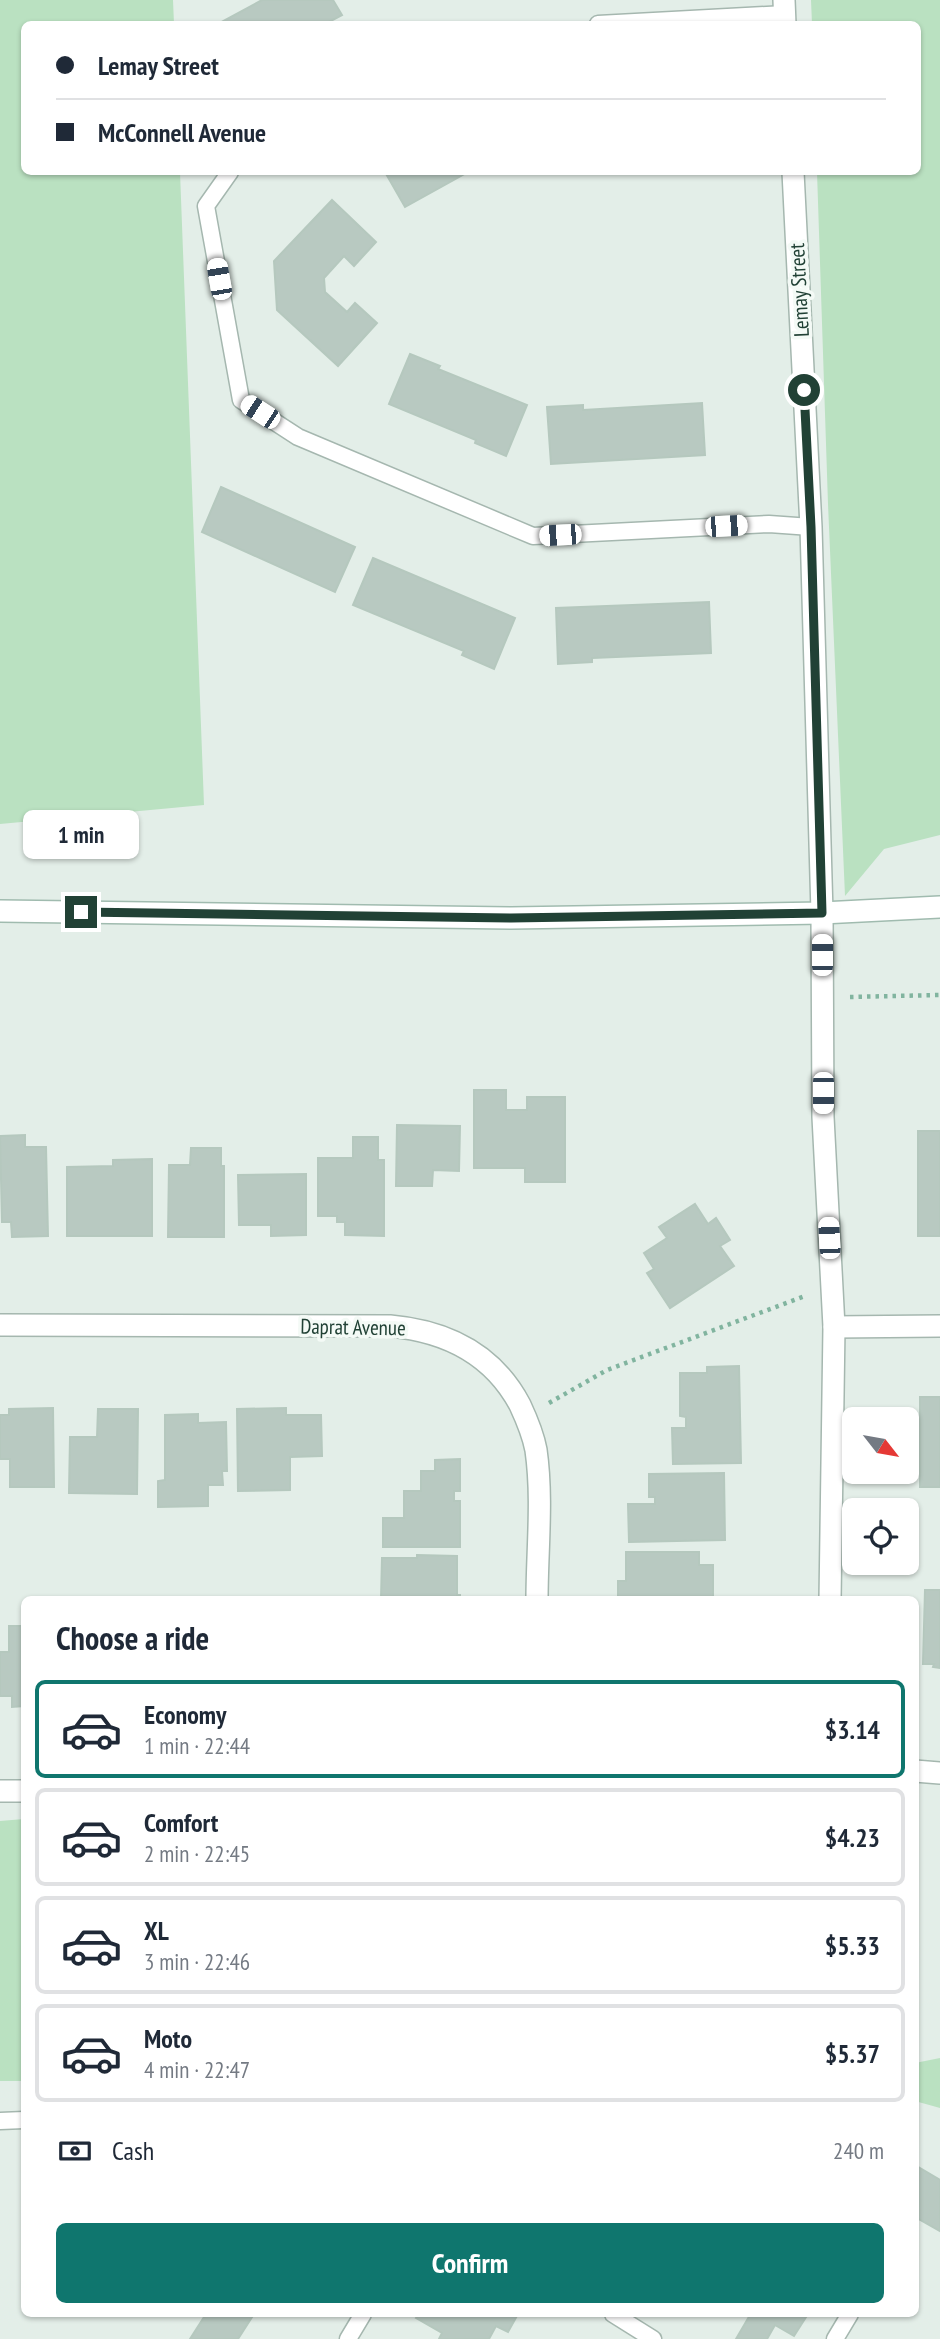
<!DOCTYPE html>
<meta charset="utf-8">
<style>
body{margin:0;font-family:"PT Sans Narrow",sans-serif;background:#f6f6f7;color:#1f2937;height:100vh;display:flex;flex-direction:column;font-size:26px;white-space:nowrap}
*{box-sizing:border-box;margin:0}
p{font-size:23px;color:#747a83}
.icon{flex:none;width:38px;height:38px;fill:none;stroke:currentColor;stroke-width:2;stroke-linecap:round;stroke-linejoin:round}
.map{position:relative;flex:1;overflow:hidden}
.panel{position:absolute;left:21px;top:1596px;width:898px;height:721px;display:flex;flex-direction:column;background:#fff;border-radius:10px;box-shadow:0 2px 5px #0004}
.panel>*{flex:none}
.top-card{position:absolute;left:21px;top:21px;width:900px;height:154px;border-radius:10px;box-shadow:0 2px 5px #0004;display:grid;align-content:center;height:154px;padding:0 35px;background:#fff}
.needle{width:46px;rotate:121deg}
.tools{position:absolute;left:842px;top:1407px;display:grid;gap:14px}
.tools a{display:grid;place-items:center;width:77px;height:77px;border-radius:10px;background:#fff;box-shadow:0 2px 5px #0004;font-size:35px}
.end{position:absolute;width:32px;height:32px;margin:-16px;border:9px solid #214135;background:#fff;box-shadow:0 0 0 4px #fff}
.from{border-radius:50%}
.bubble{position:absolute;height:49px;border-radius:10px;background:#fff;box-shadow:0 2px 5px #0004;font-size:23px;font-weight:700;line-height:49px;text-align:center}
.car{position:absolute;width:21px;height:42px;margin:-21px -10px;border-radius:9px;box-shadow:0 0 5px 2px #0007;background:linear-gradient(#fff 24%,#345 0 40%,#fff 0 76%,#345 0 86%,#fff 0)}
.top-card b{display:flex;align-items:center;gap:24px;height:66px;font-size:26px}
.top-card b+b{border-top:2px solid #e0e1e3}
.top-card i{width:18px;height:18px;background:#1f2937}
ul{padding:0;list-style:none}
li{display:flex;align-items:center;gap:21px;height:98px;margin:0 14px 10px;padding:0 21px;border:4px solid #e0e1e3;border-radius:10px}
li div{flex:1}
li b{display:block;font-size:26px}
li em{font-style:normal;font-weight:700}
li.active{border-color:#0f766e}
li>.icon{width:63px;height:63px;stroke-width:1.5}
h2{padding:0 35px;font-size:32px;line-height:84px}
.pay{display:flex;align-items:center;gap:18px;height:77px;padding:0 35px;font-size:26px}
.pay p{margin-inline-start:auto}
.action{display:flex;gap:14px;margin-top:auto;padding:14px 35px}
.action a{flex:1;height:80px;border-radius:10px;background:#0f766e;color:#fff;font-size:28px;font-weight:700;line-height:80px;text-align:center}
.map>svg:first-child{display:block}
.green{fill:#bae1c1}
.building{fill:#b8c9c1;stroke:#b5c8be;stroke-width:2}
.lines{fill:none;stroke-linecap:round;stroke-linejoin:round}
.service-casing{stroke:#a5b7af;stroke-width:19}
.minor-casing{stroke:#a5b7af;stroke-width:24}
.secondary-casing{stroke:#a0bbaf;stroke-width:24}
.path{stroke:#81b49f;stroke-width:4.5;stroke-dasharray:3.5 5;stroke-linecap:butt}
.service{stroke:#fff;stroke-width:16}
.minor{stroke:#fff;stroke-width:21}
.secondary{stroke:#fff;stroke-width:21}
.route{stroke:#214135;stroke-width:9}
.labels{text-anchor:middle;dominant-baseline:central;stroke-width:7;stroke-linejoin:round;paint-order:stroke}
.street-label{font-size:21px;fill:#214135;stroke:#f4faf6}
</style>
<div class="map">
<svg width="940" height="2339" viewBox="0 0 940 2339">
<rect width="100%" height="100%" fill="#e3eee8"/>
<g class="green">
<path d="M0,0H173L174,24H24V172H180L204,805L0,824Z"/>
<path d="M811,0H940V835L884,849L845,896L828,504L817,172H917V24H812Z"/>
<path d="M24,1819V2081H0V1821Z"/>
<path d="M940,2058V2108L915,2101V2063Z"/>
</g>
<g class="building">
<path d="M262,0H333L342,15L325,24H218Z"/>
<path d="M385,172H468L405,207Z"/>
<path d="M332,200L376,242L354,266L344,256L324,278L325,292L347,312L355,303L377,323L338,366L277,310L274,261Z"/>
<path d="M410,354L440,366L438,369L527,405L506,456L475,443L476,440L389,404Z"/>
<path d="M702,403L705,455L551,464L547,407L583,405V410Z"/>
<path d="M221,487L355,547L335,592L202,532Z"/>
<path d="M373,558L515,618L494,669L462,655L464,651L353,605Z"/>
<path d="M709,602L711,653L592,658V662L558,664L556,608Z"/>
<path d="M474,1090H506V1110H527V1097H565V1182H525V1168H474Z"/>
<path d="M397,1125L460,1126L459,1171L433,1170L432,1186H396Z"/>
<rect x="918" y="1131" width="22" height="105"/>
<path d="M25,1135V1147H46L48,1236L12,1237L11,1222H2L0,1136Z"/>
<path d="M353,1137H378V1160H384V1236L345,1235V1222H337V1216H318V1158H353Z"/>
<path d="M191,1148H221V1166H224V1237H168L169,1165H190Z"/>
<path d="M152,1159V1236H67V1167L113,1166V1160Z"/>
<path d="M306,1174V1235L271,1236V1225H239L238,1175Z"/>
<path d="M695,1204L708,1224L716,1218L730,1240L720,1246L734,1266L670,1308L647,1273L654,1269L644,1253L667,1238L659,1227Z"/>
<path d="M739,1366L741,1463L673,1464L672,1428H686V1417L680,1416V1373H707V1367Z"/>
<rect x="920" y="1397" width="20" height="90"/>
<path d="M53,1408L54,1487H10V1459H0V1415H9V1409Z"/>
<path d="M286,1408V1415H321L322,1456L290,1457V1490L238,1491L237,1409Z"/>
<path d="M98,1409H138L137,1494L69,1493L70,1437H97Z"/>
<path d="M198,1414V1423L226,1422L227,1471H222L223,1485H208V1506L158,1507V1481L165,1480V1415Z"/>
<path d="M460,1459V1491H454V1501H460V1547H383V1518H404V1491H421V1471H435V1460Z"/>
<path d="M724,1473L725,1540L629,1542L628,1504H655V1497H649V1474Z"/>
<path d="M626,1552H699V1565H713V1600H618V1581H626Z"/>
<path d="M417,1555L457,1556V1595H460V1600H366L381,1599L382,1558H417Z"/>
<path d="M925,1590H940V1668L933,1667L934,1664H923Z"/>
<path d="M9,1626H24V1706L12,1707V1696H0V1652H9Z"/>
<path d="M915,2165L940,2180V2231L915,2217Z"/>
<path d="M206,2314H254L238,2339H190Z"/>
<path d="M419,2314H518L508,2332L496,2326L489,2339H439L442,2333L416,2318Z"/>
<path d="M748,2314H808L794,2336L775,2325L767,2339H736L750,2315Z"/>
</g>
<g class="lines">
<g class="service-casing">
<g id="service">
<path d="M598,24L785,14"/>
<path d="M230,172L206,206L241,400L298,437L533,536L769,524L811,527"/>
<path d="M0,2121L24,2120"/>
<path d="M613,2314L653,2339"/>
<path d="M348,2339L363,2314"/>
<path d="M835,2339L850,2314"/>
</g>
</g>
<g class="minor-casing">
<g id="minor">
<path d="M784,0L785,24"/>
<path d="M793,172L811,527L822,913L823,1117L834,1327L830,1600"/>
<path d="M0,1325L390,1326C446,1331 493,1354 520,1405C527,1420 533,1434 536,1450C543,1499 537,1551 537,1600"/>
<path d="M834,1327L940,1326"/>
<path d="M915,1771L940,1773"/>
<path d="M0,1791H24"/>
</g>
</g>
<g class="secondary-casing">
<path id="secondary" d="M0,911L511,918L822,913L940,907"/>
</g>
<g class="path">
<path d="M850,997L940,995"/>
<path d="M549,1403L607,1370L805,1296"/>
</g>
<use href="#service" class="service"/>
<use href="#minor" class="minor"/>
<use href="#secondary" class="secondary"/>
</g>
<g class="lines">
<path class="route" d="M81,912L511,918L822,913L811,527L804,390"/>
</g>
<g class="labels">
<g class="street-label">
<text transform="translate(799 290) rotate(-93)">Lemay Street</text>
<text transform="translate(353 1327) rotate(1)">Daprat Avenue</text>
</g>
</g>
</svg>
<div class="tools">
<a><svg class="needle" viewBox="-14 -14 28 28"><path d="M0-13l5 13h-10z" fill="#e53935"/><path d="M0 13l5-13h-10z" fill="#747a83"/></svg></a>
<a><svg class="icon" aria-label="locate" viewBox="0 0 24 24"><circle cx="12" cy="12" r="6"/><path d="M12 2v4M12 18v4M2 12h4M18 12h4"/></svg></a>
</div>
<i class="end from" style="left:804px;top:390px"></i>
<i class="end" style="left:81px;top:912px"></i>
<div class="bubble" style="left:23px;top:810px;width:116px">1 min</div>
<i class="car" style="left:219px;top:279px;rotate:350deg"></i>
<i class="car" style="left:260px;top:412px;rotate:303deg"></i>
<i class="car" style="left:726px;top:526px;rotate:87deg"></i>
<i class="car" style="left:560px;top:535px;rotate:267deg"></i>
<i class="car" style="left:822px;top:955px;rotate:0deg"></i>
<i class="car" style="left:823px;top:1093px;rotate:180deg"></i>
<i class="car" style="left:829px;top:1238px;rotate:357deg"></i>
<div class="top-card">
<b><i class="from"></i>Lemay Street</b>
<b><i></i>McConnell Avenue</b>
</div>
<section class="panel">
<h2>Choose a ride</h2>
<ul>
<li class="active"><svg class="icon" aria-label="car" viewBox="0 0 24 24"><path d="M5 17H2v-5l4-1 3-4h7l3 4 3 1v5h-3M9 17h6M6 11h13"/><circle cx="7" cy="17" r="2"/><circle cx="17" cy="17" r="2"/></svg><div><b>Economy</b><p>1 min · 22:44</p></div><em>$3.14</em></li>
<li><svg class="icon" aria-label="car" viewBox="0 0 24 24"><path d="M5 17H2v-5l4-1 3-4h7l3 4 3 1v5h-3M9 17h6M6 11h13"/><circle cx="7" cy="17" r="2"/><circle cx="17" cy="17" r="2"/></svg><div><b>Comfort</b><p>2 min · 22:45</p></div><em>$4.23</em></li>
<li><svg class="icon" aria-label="car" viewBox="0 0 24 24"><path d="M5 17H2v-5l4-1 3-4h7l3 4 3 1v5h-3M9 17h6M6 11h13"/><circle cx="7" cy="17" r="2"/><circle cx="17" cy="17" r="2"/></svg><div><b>XL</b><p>3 min · 22:46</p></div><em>$5.33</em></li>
<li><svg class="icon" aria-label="car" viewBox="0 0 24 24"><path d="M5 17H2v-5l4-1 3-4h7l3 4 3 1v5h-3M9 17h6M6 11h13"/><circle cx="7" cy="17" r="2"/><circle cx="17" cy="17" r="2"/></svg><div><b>Moto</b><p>4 min · 22:47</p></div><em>$5.37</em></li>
</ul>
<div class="pay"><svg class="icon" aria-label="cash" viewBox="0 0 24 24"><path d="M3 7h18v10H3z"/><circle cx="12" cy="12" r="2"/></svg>Cash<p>240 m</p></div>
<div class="action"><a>Confirm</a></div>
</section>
</div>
